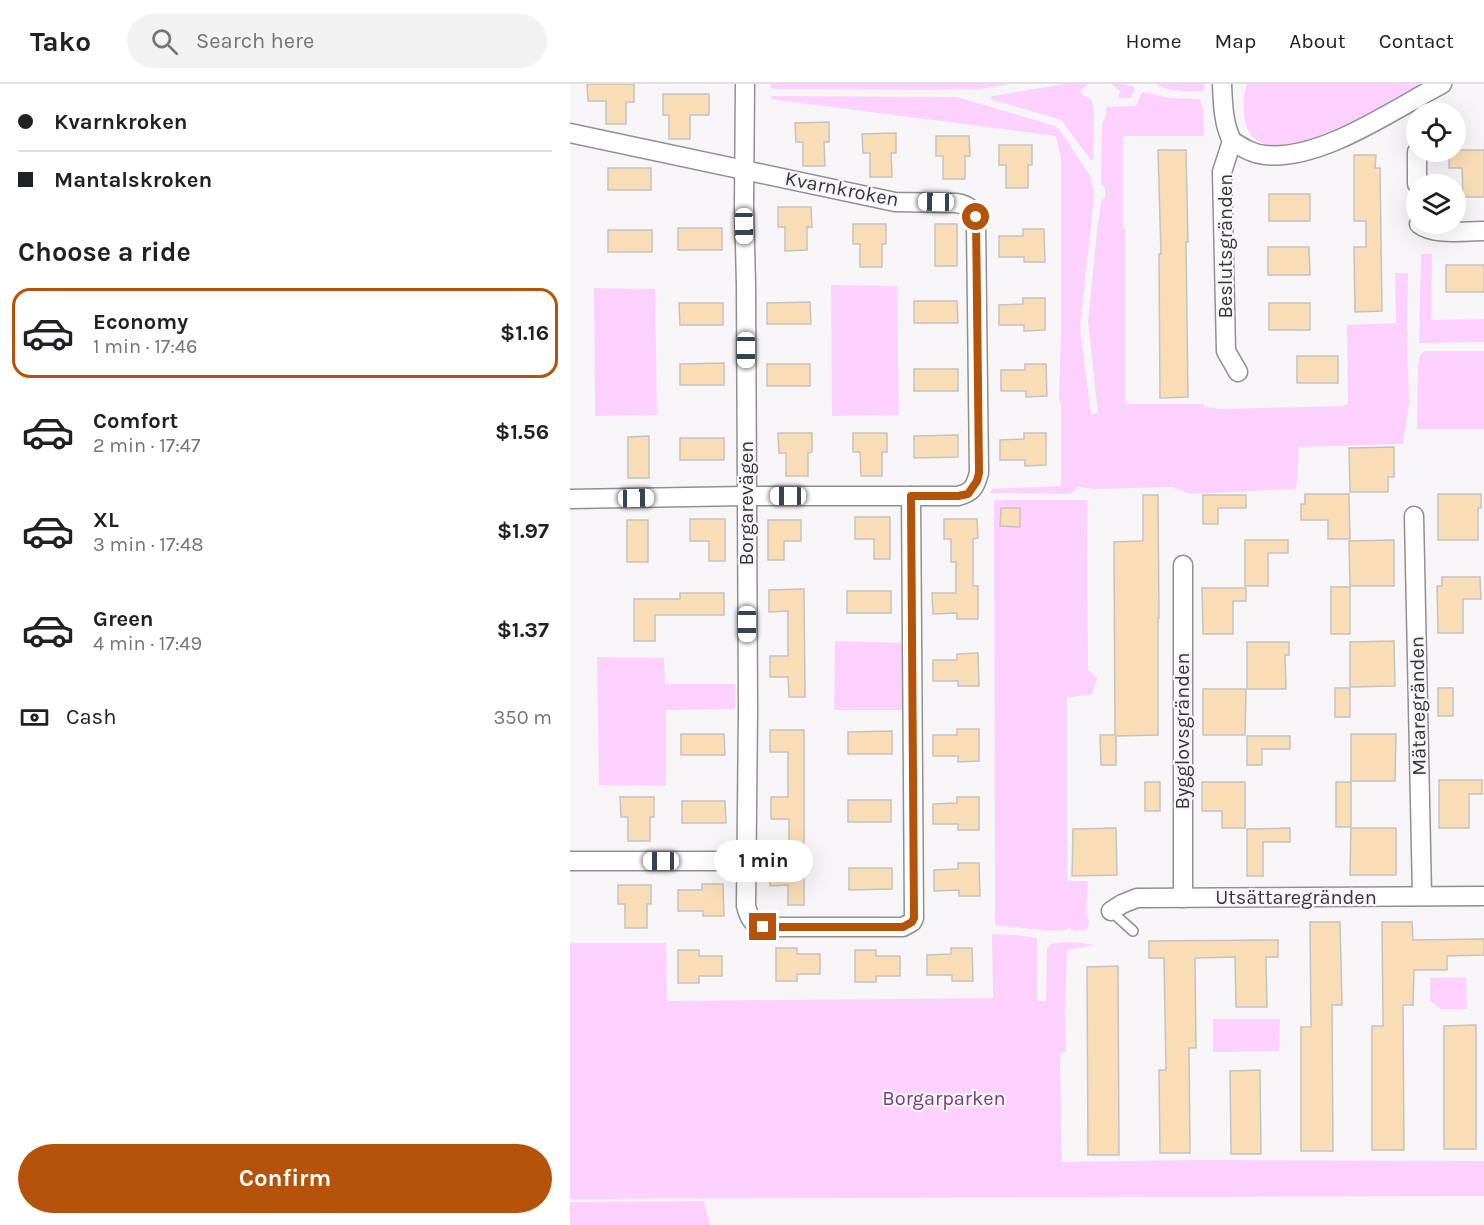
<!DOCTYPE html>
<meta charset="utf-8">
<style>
body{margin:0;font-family:Karla,sans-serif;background:#f2f2f2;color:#202124;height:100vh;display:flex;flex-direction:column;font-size:22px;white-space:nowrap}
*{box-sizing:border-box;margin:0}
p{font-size:20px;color:#757577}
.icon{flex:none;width:33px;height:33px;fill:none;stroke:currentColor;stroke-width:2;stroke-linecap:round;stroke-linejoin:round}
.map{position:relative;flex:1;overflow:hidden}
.panel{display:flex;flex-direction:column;background:#fff;width:570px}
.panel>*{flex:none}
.hud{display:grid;align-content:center;height:132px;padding:0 18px;background:#fff}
.fabs{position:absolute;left:836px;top:18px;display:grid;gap:12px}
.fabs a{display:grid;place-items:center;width:60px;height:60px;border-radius:50%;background:#fff;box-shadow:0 6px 24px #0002;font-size:30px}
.end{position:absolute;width:27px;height:27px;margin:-14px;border:8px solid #b45309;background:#fff;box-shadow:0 0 0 3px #fff}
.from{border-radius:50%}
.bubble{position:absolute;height:42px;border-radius:21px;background:#fff;box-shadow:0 6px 24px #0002;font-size:20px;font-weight:700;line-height:42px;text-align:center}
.car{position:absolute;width:18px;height:36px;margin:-18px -9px;border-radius:8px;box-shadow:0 0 4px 2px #0007;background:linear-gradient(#fff 24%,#345 0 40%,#fff 0 76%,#345 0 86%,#fff 0)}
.hud b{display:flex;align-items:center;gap:21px;height:57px;font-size:22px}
.hud b+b{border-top:2px solid #e0e0e0}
.hud i{width:15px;height:15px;background:#202124}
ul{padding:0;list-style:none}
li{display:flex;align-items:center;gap:18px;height:90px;margin:0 12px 9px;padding:0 6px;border:3px solid transparent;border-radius:18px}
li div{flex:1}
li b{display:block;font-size:22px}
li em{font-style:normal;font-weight:700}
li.selected{border-color:#b45309}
li>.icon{width:54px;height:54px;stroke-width:1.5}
h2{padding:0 18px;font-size:27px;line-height:72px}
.pay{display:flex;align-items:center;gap:15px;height:66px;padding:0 18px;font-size:22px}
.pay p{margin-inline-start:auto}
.button{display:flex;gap:12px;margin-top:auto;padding:12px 18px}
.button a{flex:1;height:69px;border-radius:36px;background:#b45309;color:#fff;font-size:24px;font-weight:700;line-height:69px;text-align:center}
header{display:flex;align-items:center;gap:36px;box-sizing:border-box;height:84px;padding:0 30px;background:#fff;border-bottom:2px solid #e0e0e0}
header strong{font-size:28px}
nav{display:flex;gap:33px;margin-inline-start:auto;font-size:21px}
.search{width:420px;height:54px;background:#f2f2f2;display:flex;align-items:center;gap:15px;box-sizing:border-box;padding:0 21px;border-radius:33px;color:#757577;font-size:22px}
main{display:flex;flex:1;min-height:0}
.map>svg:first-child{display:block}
.green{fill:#fcd1ff}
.building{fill:#f9ddb6;stroke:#c5c2bf;stroke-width:1.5}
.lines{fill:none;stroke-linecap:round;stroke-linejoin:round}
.service-casing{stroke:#928f92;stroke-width:12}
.minor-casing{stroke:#928f92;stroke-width:21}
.service{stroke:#fff;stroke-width:9}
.minor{stroke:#fff;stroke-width:18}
.route{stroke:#b45309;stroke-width:8}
.labels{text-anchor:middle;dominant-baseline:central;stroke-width:4.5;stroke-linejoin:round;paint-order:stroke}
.street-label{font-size:20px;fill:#373637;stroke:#f7f5f8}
.park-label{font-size:20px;fill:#7a3a80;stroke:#f7f5f8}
</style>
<header>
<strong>Tako</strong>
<div class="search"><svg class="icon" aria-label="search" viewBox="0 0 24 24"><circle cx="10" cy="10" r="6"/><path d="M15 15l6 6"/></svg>Search here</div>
<nav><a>Home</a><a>Map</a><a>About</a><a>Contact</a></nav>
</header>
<main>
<section class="panel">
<div class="hud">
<b><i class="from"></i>Kvarnkroken</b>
<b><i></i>Mantalskroken</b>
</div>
<h2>Choose a ride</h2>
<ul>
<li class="selected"><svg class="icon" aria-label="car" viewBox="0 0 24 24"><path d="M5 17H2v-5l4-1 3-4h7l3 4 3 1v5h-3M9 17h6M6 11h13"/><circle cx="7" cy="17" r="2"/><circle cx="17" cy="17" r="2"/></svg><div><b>Economy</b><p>1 min · 17:46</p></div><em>$1.16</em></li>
<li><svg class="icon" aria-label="car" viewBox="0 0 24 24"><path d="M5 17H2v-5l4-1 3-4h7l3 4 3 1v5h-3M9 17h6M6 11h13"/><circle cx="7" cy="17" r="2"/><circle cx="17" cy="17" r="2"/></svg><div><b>Comfort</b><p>2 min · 17:47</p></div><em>$1.56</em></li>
<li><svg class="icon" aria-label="car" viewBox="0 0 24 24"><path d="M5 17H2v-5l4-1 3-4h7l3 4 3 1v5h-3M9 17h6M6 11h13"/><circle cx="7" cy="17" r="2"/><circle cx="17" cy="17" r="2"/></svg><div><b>XL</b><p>3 min · 17:48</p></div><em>$1.97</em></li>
<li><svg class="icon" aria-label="car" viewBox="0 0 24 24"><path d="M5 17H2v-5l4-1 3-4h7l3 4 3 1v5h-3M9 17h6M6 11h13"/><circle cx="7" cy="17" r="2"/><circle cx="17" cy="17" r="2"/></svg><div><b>Green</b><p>4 min · 17:49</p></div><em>$1.37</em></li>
</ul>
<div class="pay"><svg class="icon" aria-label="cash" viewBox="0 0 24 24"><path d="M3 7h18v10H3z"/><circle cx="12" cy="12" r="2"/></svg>Cash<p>350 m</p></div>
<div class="button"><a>Confirm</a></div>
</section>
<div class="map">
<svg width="914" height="1141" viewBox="0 0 914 1141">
<rect width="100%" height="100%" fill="#f7f5f8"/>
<g class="green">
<path d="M201,0H441L411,5L358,6L207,5L200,4Z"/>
<path d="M495,0H518L510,7L514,12L521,15L524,25L523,76H521L491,36L420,15L422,12Z"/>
<path d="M542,0H552L564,3L565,6L560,14H548L550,7Z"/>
<path d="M586,0H634L635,7C620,7 599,9 586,0Z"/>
<path d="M677,0H852C815,20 745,63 704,62C691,61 679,53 676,41C673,28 672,12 677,0Z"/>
<path d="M573,8L599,14L630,15L633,24L634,52H553V145H555V320H634L635,323L650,325L772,322L778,320L777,241L826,239L825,189H838L837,258L839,318L833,360L729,363L727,399L725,405L621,410L602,403L525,405L509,403L502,409L498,410L420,409L422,405L491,402V319L489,316L491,248V74L486,52L200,15L202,12L387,13L485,42L490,46L519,90L523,103V122L510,244L521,330L528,329L518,238L527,147L531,118L535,113V104L531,100L532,41L536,30V23L566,22L571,10Z"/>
<path d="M851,170H862L861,236L914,235V258L849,259Z"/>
<path d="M261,201L327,202L329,331L262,332Z"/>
<path d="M24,204L85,205L87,331L25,332Z"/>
<path d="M855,267H914V345H847L848,280L850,271Z"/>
<path d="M424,416H517L518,586L527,594L522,610L497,614V797H518L516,831L520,839L516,846L505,847L498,844V846L479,847L425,841Z"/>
<path d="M265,557L334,559V626H264Z"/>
<path d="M27,573L94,574L95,600H165V625L96,626V702L29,701Z"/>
<path d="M422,850L446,851L467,854V917H476L477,865L481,860C494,857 511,858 525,861L497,866L495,933L496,968L491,969L490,977L492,1078L629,1076L914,1077V1112L0,1115V859H96L97,917L423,914Z"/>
<path d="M896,893L897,925H870L860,916V894Z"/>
<path d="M643,935H710L709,967L643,968Z"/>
<path d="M134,1117L140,1141H0V1118Z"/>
</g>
<g class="building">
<path d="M17,0H64V18H56V40H36V17H18Z"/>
<path d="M93,10H139V31H120V55H99V31H93Z"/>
<path d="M259,38V58H254L255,82H233V58H226L225,39Z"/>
<path d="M326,49V69H321L322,93H300V69H293L292,50Z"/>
<path d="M366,52H399L400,72H395V95H373V72H366Z"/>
<path d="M429,61H462V81H458V104H436V81H429Z"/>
<path d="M588,66H616L618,158H616L618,313L590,314L589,170H591Z"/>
<path d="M885,66H914V113H893L892,84H879V68H885Z"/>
<path d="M784,71H806L805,84H810L812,227L785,228L784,163H796V137H784Z"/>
<rect x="38" y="84" width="43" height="22"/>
<rect x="699" y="110" width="41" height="27"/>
<path d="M208,123H241L242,143H237V166L215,167V143H208Z"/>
<path d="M283,140H316V160H312V183H290V160H283Z"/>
<rect x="365" y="140" width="22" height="42"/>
<rect x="108" y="144" width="44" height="22"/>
<path d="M453,145H474L475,178H454V173H429V152H453Z"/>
<rect x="38" y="146" width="44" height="22"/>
<path d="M698,163H739L740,191H698Z"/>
<rect x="876" y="181" width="38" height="27"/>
<path d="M453,214H475V246L454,247V241H429V221L453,220Z"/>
<path d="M344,217H387L388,239H344Z"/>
<path d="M240,218L241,240H197V219Z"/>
<path d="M109,219H153V241H110Z"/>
<rect x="699" y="219" width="41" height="27"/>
<rect x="727" y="272" width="41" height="27"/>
<path d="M154,279V301H110V280Z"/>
<rect x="197" y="280" width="43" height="22"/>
<path d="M455,280H476L477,312L456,313V307H431V286H455Z"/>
<rect x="344" y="285" width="44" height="22"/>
<path d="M208,349H242V368L238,369V392H216V369H209Z"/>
<path d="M283,349H317V368H312V392H291L290,368H283Z"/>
<path d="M454,349H476V381L455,382V376H430V356L454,355Z"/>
<path d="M388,351V373L344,374V352Z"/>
<path d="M79,352V394H58V353Z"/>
<rect x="110" y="354" width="44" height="22"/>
<path d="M824,363V393H818V408H780L779,364Z"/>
<path d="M735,410H779L780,455H758V436H731V420H735Z"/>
<path d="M868,410H911V424H908V456H868Z"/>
<path d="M573,411H588L589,534H588V651L546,652V681H531L530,651H545L544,458L573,457Z"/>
<path d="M633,411H676V424H648V440H633Z"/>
<path d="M431,424H450V443L430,442Z"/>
<path d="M285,433H320V475H304V455H285Z"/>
<path d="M120,435H155V477H139V457H120Z"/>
<path d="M374,435H407L408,454L403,455V502H408V535H387V529L363,530L362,509H386V478H381V455H374Z"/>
<rect x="57" y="436" width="21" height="42"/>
<path d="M198,436H231V457H214V476H198Z"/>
<path d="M675,456H718V469H698V502H675Z"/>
<path d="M824,456V502H780L779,457Z"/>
<path d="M872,493H910L911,515H893V549H868L867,502H872Z"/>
<rect x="761" y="503" width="19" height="47"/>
<path d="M632,504H676V517H663V550H633Z"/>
<path d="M234,505L235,613H219L218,593H200V572H218V527L199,528V506Z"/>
<rect x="277" y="507" width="44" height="22"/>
<path d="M110,509H154V531H85V557H64V515H110Z"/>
<path d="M824,557L825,602L780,603V558Z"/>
<path d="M677,558H719V571H715L716,605H677Z"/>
<path d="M408,569L409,602H388V597H363V576H387V570Z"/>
<rect x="765" y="604" width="15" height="29"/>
<rect x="868" y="604" width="15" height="28"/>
<path d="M633,605H676L675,651H633Z"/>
<path d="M387,645H409V677L388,678V672H363V651H387Z"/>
<path d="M200,646H234V821H218V801L200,802V780H219V735H201V713H218V668H200Z"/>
<path d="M322,647V670H278V648Z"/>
<path d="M111,650H154L155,671H111Z"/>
<path d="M781,650H826L825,697H781Z"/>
<path d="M677,652H720V665H692V681H677Z"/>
<path d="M869,696H912V710H899V744H869Z"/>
<rect x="575" y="698" width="15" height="29"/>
<path d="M632,698H675V744H652V727H632Z"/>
<rect x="766" y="698" width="15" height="45"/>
<path d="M50,713H84V733H80V757H58V733H51Z"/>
<path d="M387,713H409V746H388V740H363V720L387,719Z"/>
<rect x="278" y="716" width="43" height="22"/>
<path d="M112,717H155L156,739H112Z"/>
<path d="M546,744L547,791L502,792L503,745Z"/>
<path d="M720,744V758H693V792H677V745Z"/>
<path d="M781,744H826V791H780Z"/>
<path d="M388,779H409L410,812H389V806L364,807V786L388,785Z"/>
<path d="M279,784H322V805L279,806Z"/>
<path d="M132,800H153L154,832H133V827H108V806H132Z"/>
<path d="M48,801H81V820H77V844H55V820H48Z"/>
<path d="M740,838H770L772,921H762L763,1067H731V943H741Z"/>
<path d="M812,838H842L843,856L914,855V871L877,872V886H844L843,921H833L834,1066H802V942H813Z"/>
<path d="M708,856V873H696L697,923H666L665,873L625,874L626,964H619L620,1069H590L589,986H596L594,874H579V857Z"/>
<path d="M206,864H227V870H250V890H227V897H206Z"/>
<path d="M381,864H402L403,897H382V891H357V871L381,870Z"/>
<path d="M108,866H129V872H152V892H129V899H108Z"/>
<path d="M285,866H306V872H330V892H306V898H285Z"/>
<path d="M548,882L549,1071H518L517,883Z"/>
<path d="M906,941V1065H874V942Z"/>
<path d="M690,986L691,1070H661L660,987Z"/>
</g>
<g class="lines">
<g class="service-casing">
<path id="service" d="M541,827L563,847"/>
</g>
<g class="minor-casing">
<g id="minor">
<path d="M175,0L174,122L176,200L178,628L176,822C179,833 181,839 193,843H333L342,838L344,834L341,412"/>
<path d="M652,0C653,20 653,39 662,57L652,88L656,267L668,288"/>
<path d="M0,49L325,118L386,119C399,121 405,126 406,140L409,389C405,403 403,408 388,412H176L0,415"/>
<path d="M662,57C672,63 682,70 695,71C751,77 824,25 872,0"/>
<path d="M847,68V100"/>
<path d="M849,140C865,152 894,147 914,147"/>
<path d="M844,432L852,812"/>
<path d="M613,481V814"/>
<path d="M0,777H177"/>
<path d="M541,827L552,820L567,814L914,812"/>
</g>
</g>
<use href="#service" class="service"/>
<use href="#minor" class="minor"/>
</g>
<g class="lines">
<path class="route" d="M193,843H333L342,838L344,834L341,412H388L398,410L407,397L409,389L406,133"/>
</g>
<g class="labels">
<g class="street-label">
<text transform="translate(272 105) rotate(11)">Kvarnkroken</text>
<text transform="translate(655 162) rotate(-90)">Beslutsgränden</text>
<text transform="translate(176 419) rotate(-90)">Borgarevägen</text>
<text transform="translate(848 622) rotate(-91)">Mätaregränden</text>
<text transform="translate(612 647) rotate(-90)">Bygglovsgränden</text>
<text x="726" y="813">Utsättaregränden</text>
</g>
<g class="park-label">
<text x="374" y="1014">Borgarparken</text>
</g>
</g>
</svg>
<div class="fabs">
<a><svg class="icon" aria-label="locate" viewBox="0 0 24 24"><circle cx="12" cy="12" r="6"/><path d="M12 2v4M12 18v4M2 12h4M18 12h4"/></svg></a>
<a><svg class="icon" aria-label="layers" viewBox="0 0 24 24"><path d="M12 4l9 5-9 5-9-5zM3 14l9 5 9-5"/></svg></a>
</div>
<i class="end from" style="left:406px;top:133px"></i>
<i class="end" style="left:193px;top:843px"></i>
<div class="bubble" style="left:144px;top:756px;width:99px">1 min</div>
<i class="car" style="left:366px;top:118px;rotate:271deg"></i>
<i class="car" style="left:174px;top:142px;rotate:179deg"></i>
<i class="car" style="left:176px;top:266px;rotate:180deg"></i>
<i class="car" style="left:218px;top:412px;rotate:270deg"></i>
<i class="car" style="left:66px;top:414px;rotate:89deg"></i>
<i class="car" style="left:177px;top:540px;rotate:180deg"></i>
<i class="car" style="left:91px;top:777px;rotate:270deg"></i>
</div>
</main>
